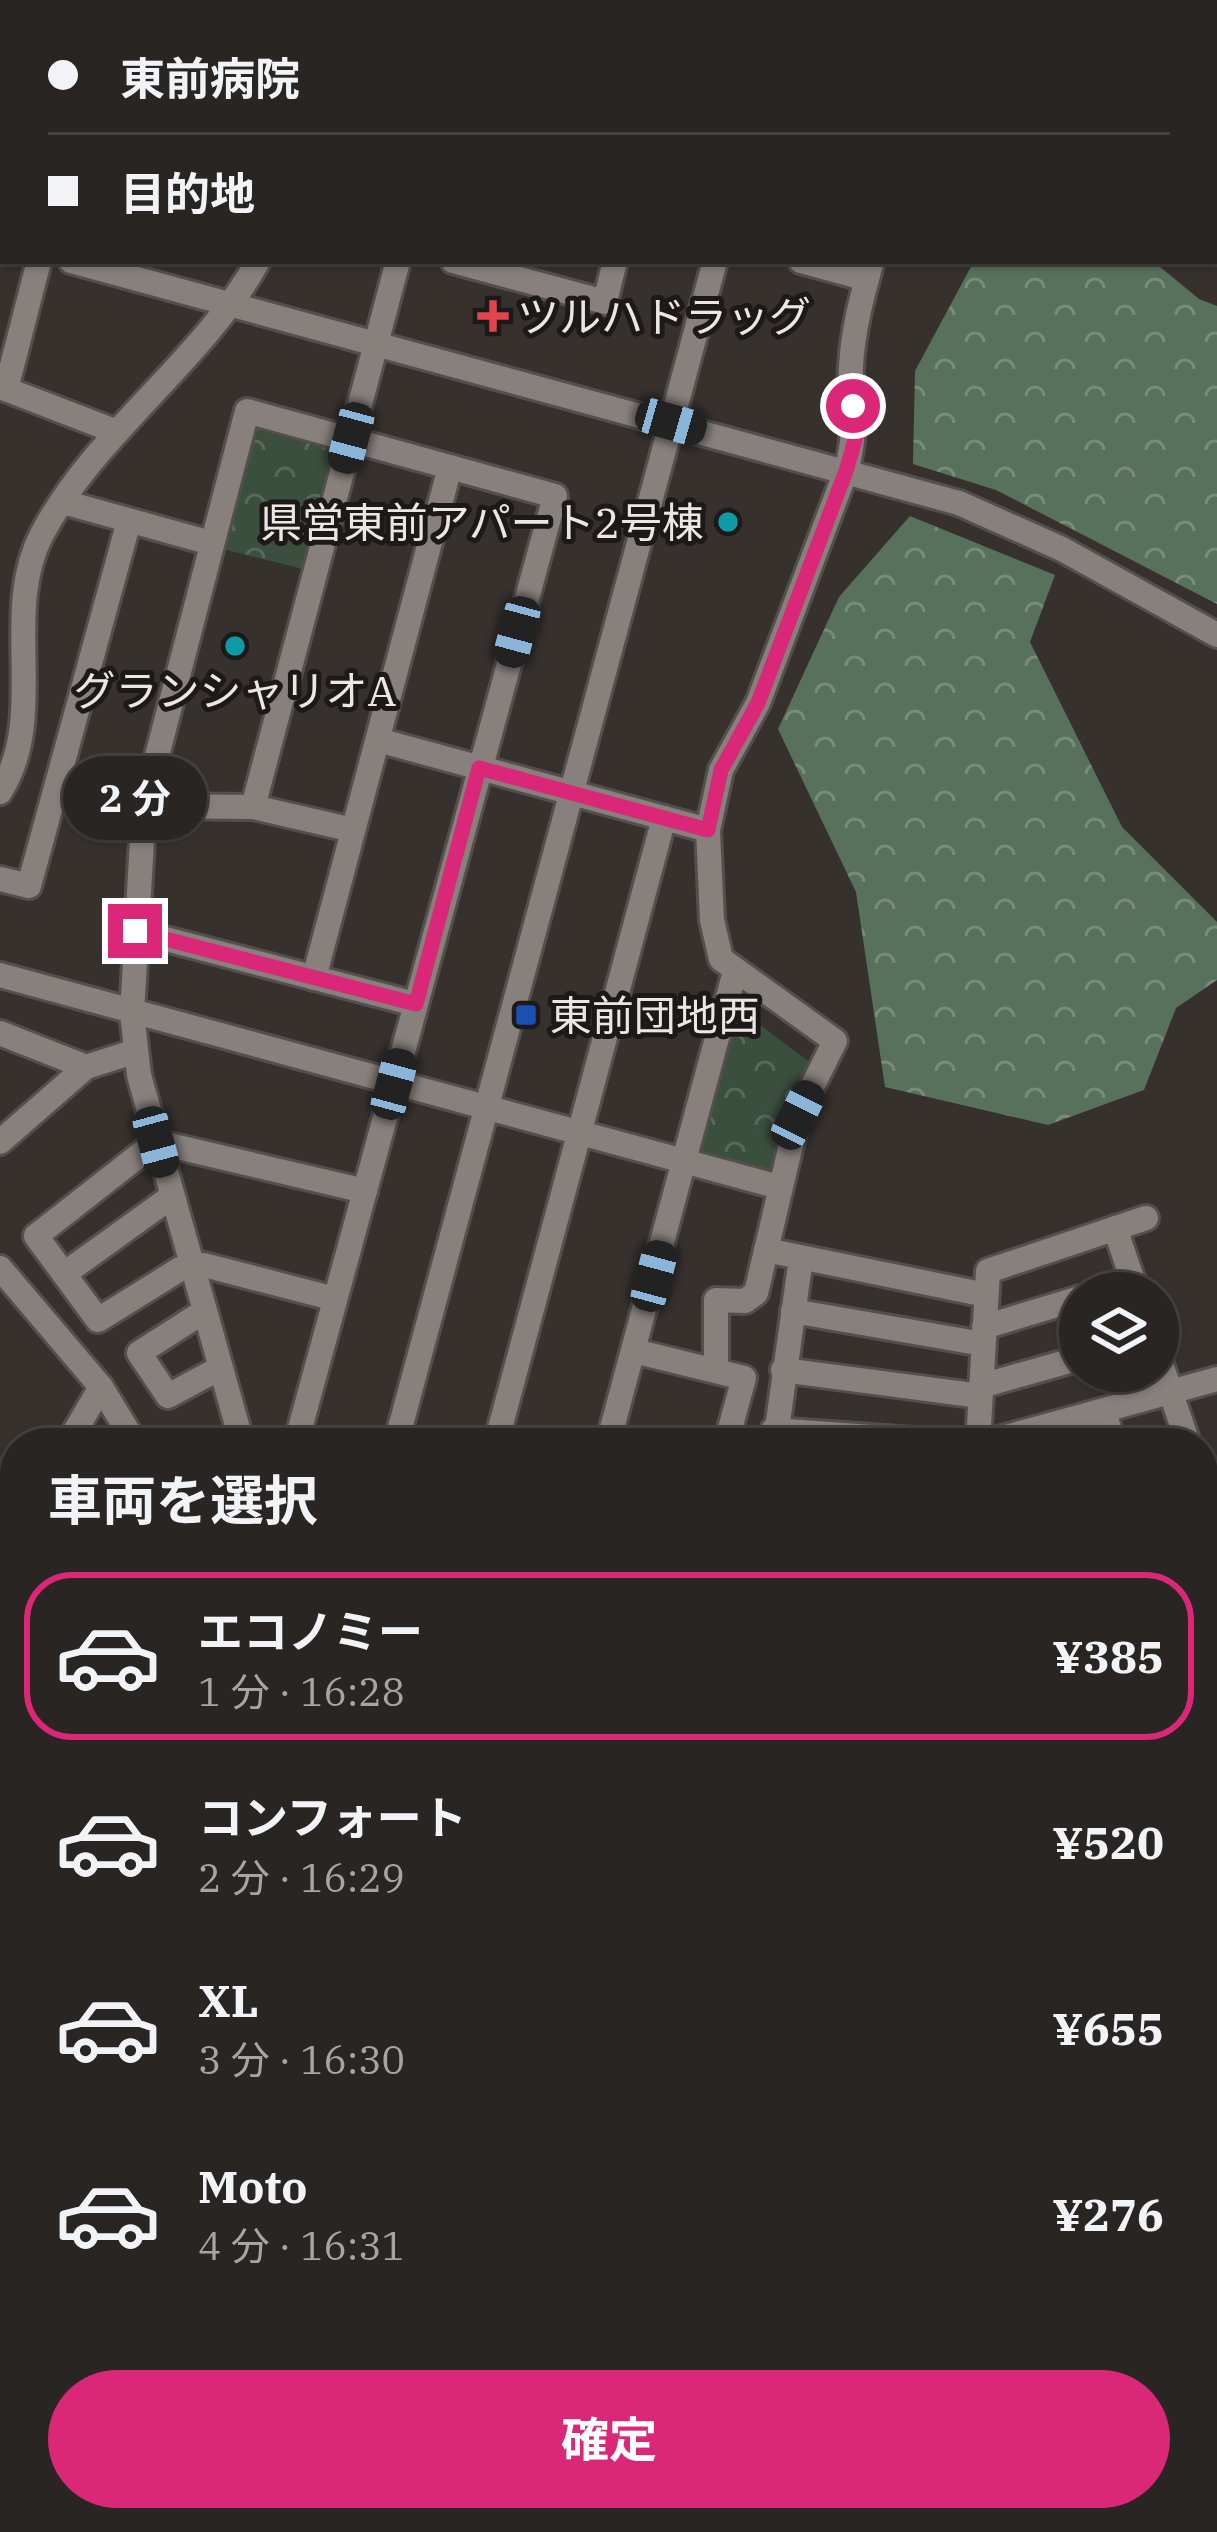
<!DOCTYPE html>
<html lang="ja">
<meta charset="utf-8">
<style>
body{margin:0;font-family:"IBM Plex Serif","Noto Sans JP",serif;background:#35312f;color:#f1f3f6;height:100vh;display:flex;flex-direction:column;font-size:45px;white-space:nowrap}
*{box-sizing:border-box;margin:0}
p{font-size:39px;color:#a5a5a5}
.icon{flex:none;width:66px;height:66px;fill:none;stroke:currentColor;stroke-width:2;stroke-linecap:round;stroke-linejoin:round}
.map{position:relative;flex:1;overflow:hidden}
.details{position:absolute;left:0px;top:1428px;width:1218px;height:1104px;display:flex;flex-direction:column;background:#292522;border-radius:48px 48px 0 0;box-shadow:0 3px 9px #0004,0 0 0 3px #454240}
.details>*{flex:none}
.banner{position:absolute;left:0px;top:0px;width:1218px;height:264px;box-shadow:0 3px 9px #0004,0 0 0 3px #454240;display:grid;align-content:center;height:264px;padding:0 48px;background:#292522}
.tools{position:absolute;left:1059px;top:1272px;display:grid;gap:24px}
.tools a{display:grid;place-items:center;width:120px;height:120px;border-radius:50%;background:#292522;box-shadow:0 3px 9px #0004,0 0 0 3px #454240;font-size:60px}
.end{position:absolute;width:54px;height:54px;margin:-27px;border:15px solid #db2777;background:#fff;box-shadow:0 0 0 6px #fff}
.from{border-radius:50%}
.bubble{position:absolute;height:84px;border-radius:42px;background:#292522;box-shadow:0 3px 9px #0004,0 0 0 3px #454240;font-size:39px;font-weight:700;line-height:84px;text-align:center}
.car{position:absolute;width:36px;height:72px;margin:-36px -18px;border-radius:15px;box-shadow:0 0 9px 3px #0007;background:linear-gradient(#222 24%,#8ab4d8 0 40%,#222 0 76%,#8ab4d8 0 86%,#222 0)}
.banner b{display:flex;align-items:center;gap:42px;height:114px;font-size:45px}
.banner b+b{border-top:3px solid #454240}
.banner i{width:30px;height:30px;background:#f1f3f6}
ul{padding:0;list-style:none}
li{display:flex;align-items:center;gap:36px;height:168px;margin:0 24px 18px;padding:0 24px;border:6px solid transparent;border-radius:48px}
li div{flex:1}
li b{display:block;font-size:45px}
li em{font-style:normal;font-weight:700}
li.active{border-color:#db2777}
li>.icon{width:108px;height:108px;stroke-width:1.5}
h2{padding:0 48px;font-size:54px;line-height:144px}
.button{display:flex;gap:24px;margin-top:auto;padding:24px 48px}
.button a{flex:1;height:138px;border-radius:72px;background:#db2777;color:#fff;font-size:48px;font-weight:700;line-height:138px;text-align:center}
.map>svg:first-child{display:block}
.forest{fill:url(#forest-crowns)}
.park{fill:url(#park-crowns)}
.lines{fill:none;stroke-linecap:round;stroke-linejoin:round}
.minor-tunnel{stroke:#524c49;stroke-width:24;stroke-dasharray:24 12;stroke-linecap:butt}
.minor-casing{stroke:#534f4c;stroke-width:30}
.highway-casing{stroke:#534f4c;stroke-width:39}
.minor{stroke:#87807c;stroke-width:24}
.highway{stroke:#26a293;stroke-width:33}
.route{stroke:#db2777;stroke-width:15}
.health-dot{fill:#e0444e;stroke:#1c1918;stroke-width:4.5}
.culture-dot{fill:#0f9aa8;stroke:#1c1918;stroke-width:4.5}
.transit-dot{fill:#1a4fb4;stroke:#1c1918;stroke-width:4.5}
.labels{text-anchor:middle;dominant-baseline:central;stroke-width:10;stroke-linejoin:round;paint-order:stroke}
.poi-label{font-size:42px;fill:#ebe7e5;stroke:#1c1918;text-anchor:start}
</style>
<div class="map">
<svg width="1217" height="2532" viewBox="0 0 1217 2532">
<defs>
<pattern id="forest-crowns" width="20" height="18" patternUnits="userSpaceOnUse" patternTransform="scale(3)"><rect width="20" height="18" fill="#58715d"/><path d="M2 6a3 3 0 1 1 6 0M12 15a3 3 0 1 1 6 0" fill="none" stroke="#788c7c"/></pattern>
<pattern id="park-crowns" width="20" height="18" patternUnits="userSpaceOnUse" patternTransform="scale(3)"><rect width="20" height="18" fill="#3b4f3f"/><path d="M2 6a3 3 0 1 1 6 0M12 15a3 3 0 1 1 6 0" fill="none" stroke="#58685b"/></pattern>
</defs>
<rect width="100%" height="100%" fill="#37312e"/>
<g class="forest">
<path d="M974,261H1153L1199,299L1217,306V604L996,490L913,464L915,371Z"/>
<path d="M910,516L1055,575L1030,642L1122,827L1217,922V980L1176,1008L1144,1090L1048,1125L885,1087L856,892L778,729L839,597Z"/>
</g>
<g class="park">
<path d="M261,423L336,443L339,454L307,570L219,548L252,426Z"/>
<path d="M736,1007L816,1067L780,1166L772,1172L700,1153L699,1147Z"/>
</g>
<g class="lines">
<path class="minor-tunnel" d="M1203,2037L1217,2052"/>
<g class="minor-casing">
<g id="minor">
<path d="M407,0L416,3"/>
<path d="M721,0L727,3"/>
<path d="M41,3L42,0"/>
<path d="M184,3L185,0"/>
<path d="M371,3L374,0"/>
<path d="M580,3L581,0"/>
<path d="M820,3L822,0"/>
<path d="M947,3L950,0"/>
<path d="M0,5L3,6"/>
<path d="M0,116L3,109"/>
<path d="M0,243L3,244"/>
<path d="M71,261L959,503L1062,549L1217,635"/>
<path d="M453,261L605,302L615,261"/>
<path d="M801,261L867,279"/>
<path d="M0,387L117,432"/>
<path d="M6,389L39,261"/>
<path d="M63,502L211,543"/>
<path d="M378,740L708,830"/>
<path d="M0,792C49,715 0,614 42,534C97,431 202,362 258,261"/>
<path d="M144,806L253,807L353,830"/>
<path d="M253,807L398,261"/>
<path d="M0,879L29,886L129,521"/>
<path d="M135,931L415,1004"/>
<path d="M0,975L779,1187"/>
<path d="M314,978L450,467"/>
<path d="M0,1033L86,1067"/>
<path d="M0,1142L86,1067L133,1052"/>
<path d="M1115,1228L1137,1293"/>
<path d="M766,1250L986,1295"/>
<path d="M0,1268L101,1387L135,1443"/>
<path d="M64,1274L171,1197"/>
<path d="M1098,1293L1134,1282"/>
<path d="M335,1299L204,1265L180,1269L98,1320L36,1236L156,1142L365,1191"/>
<path d="M793,1311L983,1344"/>
<path d="M203,1312L139,1353L168,1396L220,1368"/>
<path d="M984,1327L1080,1298"/>
<path d="M634,1351L744,1378L726,1443"/>
<path d="M1158,1355L1188,1443"/>
<path d="M716,1370V1300L745,1301L756,1293L798,1115L835,1041L721,959L712,920L708,830L721,770L758,703L846,471C859,425 849,411 851,366C853,330 862,296 872,261"/>
<path d="M783,1370L980,1396"/>
<path d="M981,1386L1080,1358"/>
<path d="M1105,1412L1112,1443"/>
<path d="M773,1430L956,1443"/>
<path d="M68,1443L101,1387"/>
<path d="M242,1443L139,1075L132,1013L144,806L247,411L555,496L296,1443"/>
<path d="M396,1443L715,261"/>
<path d="M496,1443L664,818"/>
<path d="M608,1443L735,971"/>
<path d="M775,1443L801,1258"/>
<path d="M978,1443L988,1271L1146,1218"/>
<path d="M984,1443L1217,1379"/>
<path d="M1203,1487L1217,1529"/>
<path d="M0,1546L15,1525"/>
<path d="M1203,1674L1217,1746"/>
<path d="M1203,1764H1217"/>
<path d="M0,1828L15,1816"/>
<path d="M1203,1911L1217,1905"/>
<path d="M1203,2115L1217,2109"/>
<path d="M0,2217L15,2213"/>
<path d="M0,2275L15,2286"/>
<path d="M0,2337L15,2334"/>
<path d="M0,2454L15,2451"/>
<path d="M151,2517L157,2532"/>
<path d="M725,2517L727,2532"/>
</g>
</g>
<g class="highway-casing">
<g id="highway">
<path d="M1203,1996L1217,1989"/>
<path d="M1203,2027L1217,2020"/>
<path d="M0,2381L15,2377"/>
<path d="M0,2410L15,2406"/>
</g>
</g>
<use href="#minor" class="minor"/>
<use href="#highway" class="highway"/>
</g>
<g class="lines">
<path class="route" d="M135,931L416,1004L479,768L708,830L721,770L758,703L846,471L857,433L853,406"/>
</g>
<path class="health-dot" d="M487 298h12v12h12v12h-12v12h-12v-12h-12v-12h12z"/>
<g class="culture-dot">
<circle cx="728" cy="522" r="12"/>
<circle cx="235" cy="646" r="12"/>
</g>
<rect class="transit-dot" x="514" y="1003" width="24" height="24" rx="6"/>
<g class="labels">
<g class="poi-label">
<text x="517" y="316">ツルハドラッグ</text>
<text x="704" y="522" text-anchor="end">県営東前アパート2号棟</text>
<text x="235" y="690" text-anchor="middle">グランシャリオA</text>
<text x="550" y="1015">東前団地西</text>
</g>
</g>
</svg>
<div class="tools">
<a><svg class="icon" aria-label="layers" viewBox="0 0 24 24"><path d="M12 4l9 5-9 5-9-5zM3 14l9 5 9-5"/></svg></a>
</div>
<i class="end from" style="left:853px;top:406px"></i>
<i class="end" style="left:135px;top:931px"></i>
<div class="bubble" style="left:63px;top:756px;width:144px">2 分</div>
<i class="car" style="left:671px;top:422px;rotate:106deg"></i>
<i class="car" style="left:351px;top:438px;rotate:195deg"></i>
<i class="car" style="left:517px;top:632px;rotate:195deg"></i>
<i class="car" style="left:394px;top:1084px;rotate:15deg"></i>
<i class="car" style="left:798px;top:1115px;rotate:27deg"></i>
<i class="car" style="left:156px;top:1142px;rotate:165deg"></i>
<i class="car" style="left:654px;top:1276px;rotate:15deg"></i>
<div class="banner">
<b><i class="from"></i>東前病院</b>
<b><i></i>目的地</b>
</div>
<section class="details">
<h2>車両を選択</h2>
<ul>
<li class="active"><svg class="icon" aria-label="car" viewBox="0 0 24 24"><path d="M5 17H2v-5l4-1 3-4h7l3 4 3 1v5h-3M9 17h6M6 11h13"/><circle cx="7" cy="17" r="2"/><circle cx="17" cy="17" r="2"/></svg><div><b>エコノミー</b><p>1 分 · 16:28</p></div><em>¥385</em></li>
<li><svg class="icon" aria-label="car" viewBox="0 0 24 24"><path d="M5 17H2v-5l4-1 3-4h7l3 4 3 1v5h-3M9 17h6M6 11h13"/><circle cx="7" cy="17" r="2"/><circle cx="17" cy="17" r="2"/></svg><div><b>コンフォート</b><p>2 分 · 16:29</p></div><em>¥520</em></li>
<li><svg class="icon" aria-label="car" viewBox="0 0 24 24"><path d="M5 17H2v-5l4-1 3-4h7l3 4 3 1v5h-3M9 17h6M6 11h13"/><circle cx="7" cy="17" r="2"/><circle cx="17" cy="17" r="2"/></svg><div><b>XL</b><p>3 分 · 16:30</p></div><em>¥655</em></li>
<li><svg class="icon" aria-label="car" viewBox="0 0 24 24"><path d="M5 17H2v-5l4-1 3-4h7l3 4 3 1v5h-3M9 17h6M6 11h13"/><circle cx="7" cy="17" r="2"/><circle cx="17" cy="17" r="2"/></svg><div><b>Moto</b><p>4 分 · 16:31</p></div><em>¥276</em></li>
</ul>
<div class="button"><a>確定</a></div>
</section>
</div>
